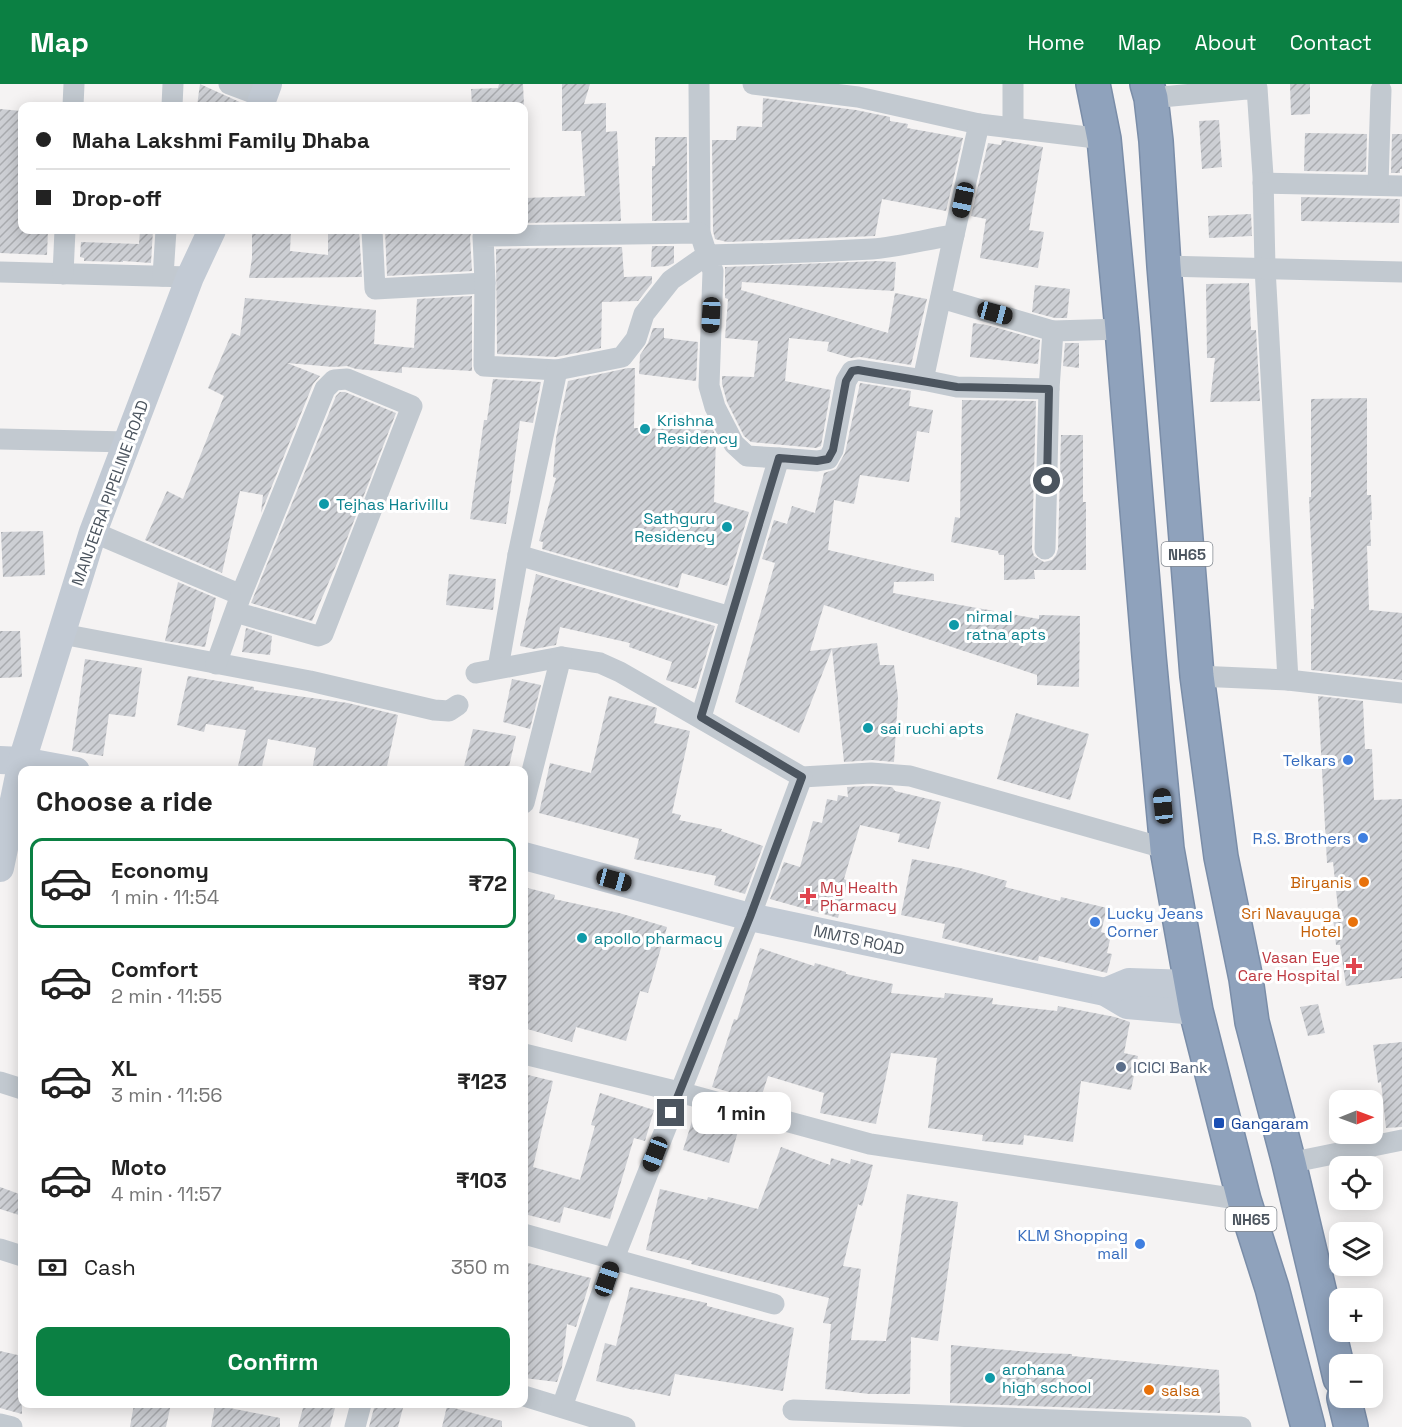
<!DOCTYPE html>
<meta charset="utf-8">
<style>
body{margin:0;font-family:"Space Grotesk",sans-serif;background:#f2f2f2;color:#222;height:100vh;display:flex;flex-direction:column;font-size:22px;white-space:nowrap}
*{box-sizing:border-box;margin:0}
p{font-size:20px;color:#767676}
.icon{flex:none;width:33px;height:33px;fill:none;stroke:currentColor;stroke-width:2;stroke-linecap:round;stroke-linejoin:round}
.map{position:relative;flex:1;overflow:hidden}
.panel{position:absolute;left:18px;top:682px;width:510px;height:642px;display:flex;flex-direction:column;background:#fff;border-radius:12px;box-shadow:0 3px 15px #0003}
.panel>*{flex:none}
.guide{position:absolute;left:18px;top:18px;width:510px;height:132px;border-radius:12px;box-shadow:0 3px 15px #0003;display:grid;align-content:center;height:132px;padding:0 18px;background:#fff}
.needle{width:39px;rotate:89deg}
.controls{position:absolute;left:1329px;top:1006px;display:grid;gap:12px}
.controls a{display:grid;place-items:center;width:54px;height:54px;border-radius:12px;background:#fff;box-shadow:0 3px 15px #0003;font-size:30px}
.end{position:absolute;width:27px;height:27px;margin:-14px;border:8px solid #4c555f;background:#fff;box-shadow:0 0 0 3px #fff}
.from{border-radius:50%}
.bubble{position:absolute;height:42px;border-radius:12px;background:#fff;box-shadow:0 3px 15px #0003;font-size:20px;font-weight:600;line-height:42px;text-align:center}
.car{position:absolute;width:18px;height:36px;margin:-18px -9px;border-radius:8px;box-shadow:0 0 4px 2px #0007;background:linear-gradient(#222 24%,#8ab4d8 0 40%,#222 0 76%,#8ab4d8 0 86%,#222 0)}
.guide b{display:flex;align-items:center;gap:21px;height:57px;font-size:22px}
.guide b+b{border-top:2px solid #e0e0e0}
.guide i{width:15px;height:15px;background:#222}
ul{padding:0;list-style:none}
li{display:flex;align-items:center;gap:18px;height:90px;margin:0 12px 9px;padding:0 6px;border:3px solid transparent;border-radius:12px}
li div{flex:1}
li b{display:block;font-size:22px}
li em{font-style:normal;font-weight:600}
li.current{border-color:#0b8043}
li>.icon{width:54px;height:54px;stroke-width:1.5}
h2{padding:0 18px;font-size:27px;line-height:72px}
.pay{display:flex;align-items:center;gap:15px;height:66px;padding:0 18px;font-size:22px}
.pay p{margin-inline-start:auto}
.action{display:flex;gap:12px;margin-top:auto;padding:12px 18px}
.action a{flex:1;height:69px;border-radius:12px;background:#0b8043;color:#fff;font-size:24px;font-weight:600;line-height:69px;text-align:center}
header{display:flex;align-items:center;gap:36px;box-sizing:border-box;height:84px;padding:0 30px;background:#0b8043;color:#fff}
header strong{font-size:28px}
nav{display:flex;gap:33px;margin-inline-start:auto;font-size:21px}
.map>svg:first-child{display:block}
.building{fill:url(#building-hatch)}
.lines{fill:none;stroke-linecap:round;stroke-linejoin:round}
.highway-casing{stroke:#7a8da8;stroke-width:36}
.street{stroke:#c2c9d0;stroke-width:21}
.secondary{stroke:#c2cad4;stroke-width:28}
.highway{stroke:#8fa2bc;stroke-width:33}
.route{stroke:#4c555f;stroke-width:8}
.culture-dot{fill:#0f9aa8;stroke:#fff;stroke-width:2}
.shop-dot{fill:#3f7fe0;stroke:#fff;stroke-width:2}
.food-dot{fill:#e8710a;stroke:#fff;stroke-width:2}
.health-dot{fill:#e0444e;stroke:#fff;stroke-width:2}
.service-dot{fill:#5c6f8a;stroke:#fff;stroke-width:2}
.transit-dot{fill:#1a4fb4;stroke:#fff;stroke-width:2}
.labels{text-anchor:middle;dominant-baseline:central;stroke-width:6;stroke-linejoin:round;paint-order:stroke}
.shield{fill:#fff;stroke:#82888f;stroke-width:1.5}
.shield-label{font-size:15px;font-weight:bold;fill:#4c555f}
.culture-label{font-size:16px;fill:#0d838f;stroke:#fff;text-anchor:start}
.street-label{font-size:16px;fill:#4c555f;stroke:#fff}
.shop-label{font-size:16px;fill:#366cbe;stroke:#fff;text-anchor:end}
.food-label{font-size:16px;fill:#c56008;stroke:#fff;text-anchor:end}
.health-label{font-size:16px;fill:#be3a42;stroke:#fff;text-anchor:start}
.service-label{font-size:16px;fill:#4e5e75;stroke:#fff;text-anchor:start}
.transit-label{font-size:16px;fill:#164399;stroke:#fff;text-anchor:start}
</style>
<header>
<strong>Map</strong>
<nav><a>Home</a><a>Map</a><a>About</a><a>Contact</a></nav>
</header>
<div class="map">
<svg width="1402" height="1343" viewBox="0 0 1402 1343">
<defs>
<pattern id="building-hatch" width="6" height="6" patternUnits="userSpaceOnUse" patternTransform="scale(1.5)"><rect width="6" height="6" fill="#cdcfd4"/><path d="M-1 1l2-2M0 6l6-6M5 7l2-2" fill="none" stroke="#a9abaf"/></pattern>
</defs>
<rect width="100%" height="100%" fill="#f5f3f3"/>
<g class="building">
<path d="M200,0L244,20V22H197Z"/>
<path d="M499,0H523L524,22H472L471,5L498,4Z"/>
<path d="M562,0H590L584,20L606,19V48L617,47L621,137L524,139V114L585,112L581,47H562Z"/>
<path d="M1290,0H1310V30L1291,31Z"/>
<path d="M763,14L856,26L890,33V37L908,40L907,44L963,54L946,127L882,115L875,152L727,158L715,155L713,147L712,56H736L737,42L762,43Z"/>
<path d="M0,25L22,27V146H48L47,171L0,169Z"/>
<path d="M1219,36L1222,83L1202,85L1199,37Z"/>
<path d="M1305,49L1367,50L1366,88L1304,87Z"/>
<path d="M1392,50H1402V85H1400V89H1391Z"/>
<path d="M655,53H687V136L652,137V82H655Z"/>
<path d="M1002,56L1043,63L1029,146L1044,148L1038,184L980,174L986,135L971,132L988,59L1001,61Z"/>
<path d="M1301,113L1400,115L1399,139L1301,137Z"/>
<path d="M1251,130L1252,152L1209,154L1208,132Z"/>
<path d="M140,146H153L151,179L123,177V178L84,177V174L80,173L81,158L139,160Z"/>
<path d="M252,146H291L290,167L328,171V146H359L362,193L249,194L252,174Z"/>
<path d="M385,146H472L470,153L472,187L387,192Z"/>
<path d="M652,162H674V179L668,182L651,183Z"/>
<path d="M622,163L624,193L652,192V199L638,217L602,218L601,264L556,273L497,270L496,165Z"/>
<path d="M878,177L896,178L894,207L742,198L741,206L888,249L895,209L927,215L911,281L860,273L851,274L827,267L829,258L789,254L785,297L831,306L821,362L816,364L751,358L744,352L727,318L722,300V292L754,293L758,257L725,254L728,215L725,214V183Z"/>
<path d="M1249,199L1251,246H1256L1260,317L1210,318L1215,274H1207L1206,200Z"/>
<path d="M1035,201L1070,205L1067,234H1055L1032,228Z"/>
<path d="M472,212V287L402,283V289L356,285L347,282L334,283L287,279L320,292L313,300L261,429L263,411L240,407L222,489L145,456L167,407L183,415L224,312L208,304L232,249L240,252L245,214L376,226L374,260L414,264L417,215Z"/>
<path d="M973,239L987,241L1040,256L1038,280L970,273Z"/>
<path d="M653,244H664V254L698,258L696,297L639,290L640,271L648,259Z"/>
<path d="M1065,259H1079V284L1063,282Z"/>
<path d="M628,284H635L634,344L713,346L716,353L714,418L749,428L727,502L682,489L678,504L542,465L543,458L539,457L556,394L553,393L556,354L568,297Z"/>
<path d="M493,295L541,298L533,339L520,337L506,440L470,435L484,336H487Z"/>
<path d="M860,299L911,307L909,322L933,326L929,349L917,347L909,398L860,391L854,420L834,416L828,466L934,490V497L894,498L893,509L1039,535V531L1080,532L1079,603L1037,601V591L824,521L810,567L877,559L880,581H894L898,613L894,678L872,676L844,678L832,565L799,649L735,618L775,479L762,475L774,436L787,440L792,422L815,429L824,389L836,385L845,369Z"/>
<path d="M340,308H345L396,329L341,470L312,537L251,519L336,312Z"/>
<path d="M1367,314V411H1371L1372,436H1370L1371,462H1367L1369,526L1402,529V596L1311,586V525H1314L1309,413H1311V315Z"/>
<path d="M962,316L1036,317L1032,465L1034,472L1044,478L1052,476L1056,471L1058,465L1061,351H1083V418H1086V486H1034L1035,495L1004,496V471H999L998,467L951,458L955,433L960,434Z"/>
<path d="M43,447L45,491L3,493L1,448Z"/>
<path d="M449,490L496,495L493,526L446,521Z"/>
<path d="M536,490L715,542L696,605L666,596L672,578L629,563L630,559L560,543L556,561L534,565L520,562Z"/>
<path d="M178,498L216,514L205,563L165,557Z"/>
<path d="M246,544L272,552L270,571L242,568Z"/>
<path d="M0,547H20L22,593L0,594Z"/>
<path d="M85,575L142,584L135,633L109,630L103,672L72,667Z"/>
<path d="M188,592L254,603V606L348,619L398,631L386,687H312L316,664L268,655L261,687H237L246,646L206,640L204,648L177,641Z"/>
<path d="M512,595L541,601L530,645L503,638Z"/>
<path d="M609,612L654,623L657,624L654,639L690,647L672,729L681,731L679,736L722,745L721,747L763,762L745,810L714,801L716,792L634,775L639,755L539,729L550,679L591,689Z"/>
<path d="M1318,612L1363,617L1365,665H1372L1374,716L1402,715V894L1346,902L1340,861H1336L1332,825H1338L1333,778L1327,779Z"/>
<path d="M1016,629L1089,650L1070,716L997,695Z"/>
<path d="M473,645L516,652L508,687H463Z"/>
<path d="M871,702L892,703L895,707L941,718L929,765L898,758L900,750L860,741L844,795L848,797L838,834L770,815L784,778L800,783L813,737L822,739L827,715L837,717L838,711L848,713L847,703Z"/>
<path d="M912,775L960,784L1007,797L1005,803L1060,817L1061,813L1107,824L1101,848L1111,851L1107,869L1112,870L1107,889L1039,872L1038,877L996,868L942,854L945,840L901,831Z"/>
<path d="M524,803L555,811L554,815L619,829L667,843L648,909L640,907L626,957L576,943L572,958L524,944Z"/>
<path d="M760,864L814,882L815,879L846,888V890L893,900L891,909L944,914L945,909L993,914L992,920L1057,927L1058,922L1115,933L1130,938L1124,969L1138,972L1131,1006L1081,997L1073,1058L1024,1051L1023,1061L982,1057L983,1051L928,1044L937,974L891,969L876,1040L820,1029L824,1009L768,992L760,1017L712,1003L734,935L737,936Z"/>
<path d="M1318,920L1325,949L1308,952L1300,923Z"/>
<path d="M1402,958V1043L1386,1044L1381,998L1378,999L1373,961Z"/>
<path d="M524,990L553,997L533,1083L580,1096L595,1042L591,1041L600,1009L654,1026L645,1057L634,1054L610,1135L564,1123L560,1139L524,1130Z"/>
<path d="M693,1034L738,1047L729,1079L683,1066Z"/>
<path d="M781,1063L830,1081L831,1074L850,1080L851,1075L873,1081L862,1122L858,1120L843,1182L861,1185L851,1256L886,1257L907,1110L958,1118L938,1257L911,1253L910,1310H870L825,1305L831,1240L823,1239L829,1214L691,1180L692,1177L646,1166L660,1105L707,1116L708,1113L758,1125Z"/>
<path d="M0,1103L22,1111V1132L0,1125Z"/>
<path d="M524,1178L591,1194L576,1243L567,1240L562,1283L557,1298L524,1294V1255L526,1230H524Z"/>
<path d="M630,1203L707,1219V1222L794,1244L783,1307L675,1290L670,1312L635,1305L634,1306L596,1297L605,1259L616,1262Z"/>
<path d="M951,1261L1041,1269L1072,1270V1272L1219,1286L1220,1329L950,1319Z"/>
<path d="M0,1267L22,1272V1330L0,1324Z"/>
<path d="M134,1320H171L166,1343H130Z"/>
<path d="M304,1320H336L330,1343H298Z"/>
<path d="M375,1320H404L398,1343H369Z"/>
<path d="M215,1321L280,1334V1343H211Z"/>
<path d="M447,1322L502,1337V1343H442Z"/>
</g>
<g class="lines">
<g class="highway-casing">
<g id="highway">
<path d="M1093,0L1104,55L1122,245L1149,572L1167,765L1196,927L1244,1116L1272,1204L1308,1343"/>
<path d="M1147,0L1151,14L1156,57L1164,182L1197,592L1221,773L1246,895L1252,938L1289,1079L1340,1294"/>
<path d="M1344,1314L1351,1343"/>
</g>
</g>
<g class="street">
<path d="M229,0L264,13"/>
<path d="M699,0L700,149"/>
<path d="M753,0L858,13L979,40L1104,55"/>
<path d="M1013,0V44"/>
<path d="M1151,14L1257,4L1263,92L1265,184L1288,596"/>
<path d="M73,22L74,0"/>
<path d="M172,22L173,0"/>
<path d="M1263,99L1402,102"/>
<path d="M1378,101L1381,6"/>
<path d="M372,146L375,205L485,199"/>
<path d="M1164,182L1402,188"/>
<path d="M0,188L190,193"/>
<path d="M63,190L65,146"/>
<path d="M163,192L166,146"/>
<path d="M941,214L1053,247"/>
<path d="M923,296L957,303L1049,305"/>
<path d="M0,355L127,358"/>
<path d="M779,374L747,372L734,360L715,323L709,302L713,187L707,171L671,196L644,230L636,255L622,273L557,286L484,282L485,199L483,152L700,149L707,171C762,170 817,168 872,165C899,163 927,155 954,151L979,40"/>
<path d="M93,448L241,511"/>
<path d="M1045,465L1049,305L1053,247L1122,245"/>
<path d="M518,471L731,533"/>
<path d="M62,550L310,597L434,626L449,627L458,621"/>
<path d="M216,580L241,511L325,305L334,296L347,295L412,322L323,550L318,552L235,528"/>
<path d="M498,584L518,471L557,286"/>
<path d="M476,589L561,573L600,579L620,588L802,693L871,689L910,692L1167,765"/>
<path d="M1197,592L1288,596L1402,609"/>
<path d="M701,633L779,374L817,377L828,375L833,366L846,297L852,287L858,286L923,296L954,151"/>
<path d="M524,719L561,573"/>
<path d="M524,970L679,1008L870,1060L1244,1116"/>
<path d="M0,998L22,1005"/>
<path d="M1289,1079L1402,1056"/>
<path d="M524,1150L774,1220"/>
<path d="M0,1165L22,1172"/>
<path d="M524,1312L625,1343"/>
<path d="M562,1323L614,1174L750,833L802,693"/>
<path d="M793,1326L1241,1343"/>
<path d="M0,1340L12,1343"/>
<path d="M355,1343L361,1320"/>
</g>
<g class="secondary">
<path d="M260,22L268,0"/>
<path d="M0,676L22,677L76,687"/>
<path d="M524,772L750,833L1105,908L1127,921L1196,927"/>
<path d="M0,784L22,677L93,448L190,193L212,146"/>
<path d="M1105,908L1129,898L1191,900"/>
</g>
<use href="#highway" class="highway"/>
</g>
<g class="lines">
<path class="route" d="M671,1029L750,833L802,693L701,633L779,374L817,377L828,375L833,366L846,297L852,287L858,286L957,303L1049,305L1047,397"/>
</g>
<g class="culture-dot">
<circle cx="645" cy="345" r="6"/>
<circle cx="324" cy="420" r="6"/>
<circle cx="727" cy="443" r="6"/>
<circle cx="954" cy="541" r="6"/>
<circle cx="868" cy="644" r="6"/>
<circle cx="582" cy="854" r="6"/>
<circle cx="990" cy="1294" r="6"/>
</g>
<g class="shop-dot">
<circle cx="1348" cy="676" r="6"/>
<circle cx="1363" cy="754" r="6"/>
<circle cx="1095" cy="838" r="6"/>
<circle cx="1140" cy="1160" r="6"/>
</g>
<g class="food-dot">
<circle cx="1364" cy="798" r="6"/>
<circle cx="1353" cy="838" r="6"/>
<circle cx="1149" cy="1306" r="6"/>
</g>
<g class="health-dot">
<path d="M805 803h6v6h6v6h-6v6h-6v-6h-6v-6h6z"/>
<path d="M1351 873h6v6h6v6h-6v6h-6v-6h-6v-6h6z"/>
</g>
<circle class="service-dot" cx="1121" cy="983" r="6"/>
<rect class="transit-dot" x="1213" y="1033" width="12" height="12" rx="3"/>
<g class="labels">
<g class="shield">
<rect x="1161.5" y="458" width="51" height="24" rx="4.5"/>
<rect x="1225.5" y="1123" width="51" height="24" rx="4.5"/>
</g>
<g class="shield-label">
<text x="1187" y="470">NH65</text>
<text x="1251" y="1135">NH65</text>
</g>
<g class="culture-label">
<text x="657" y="336">Krishna<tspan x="657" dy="18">Residency</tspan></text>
<text x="336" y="420">Tejhas Harivillu</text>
<text x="715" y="434" text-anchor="end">Sathguru<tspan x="715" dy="18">Residency</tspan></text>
<text x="966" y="532">nirmal<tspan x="966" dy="18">ratna apts</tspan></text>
<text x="880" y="644">sai ruchi apts</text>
<text x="594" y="854">apollo pharmacy</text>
<text x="1002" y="1285">arohana<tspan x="1002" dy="18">high school</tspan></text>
</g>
<g class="street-label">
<text transform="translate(110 409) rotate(-70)">MANJEERA PIPELINE ROAD</text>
<text transform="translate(859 856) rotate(12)">MMTS ROAD</text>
</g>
<g class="shop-label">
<text x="1336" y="676">Telkars</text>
<text x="1351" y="754">R.S. Brothers</text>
<text x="1107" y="829" text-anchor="start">Lucky Jeans<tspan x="1107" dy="18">Corner</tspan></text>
<text x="1128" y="1151">KLM Shopping<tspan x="1128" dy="18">mall</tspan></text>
</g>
<g class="food-label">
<text x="1352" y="798">Biryanis</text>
<text x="1341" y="829">Sri Navayuga<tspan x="1341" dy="18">Hotel</tspan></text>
<text x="1161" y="1306" text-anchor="start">salsa</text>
</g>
<g class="health-label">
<text x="820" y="803">My Health<tspan x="820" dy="18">Pharmacy</tspan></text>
<text x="1340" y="873" text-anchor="end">Vasan Eye<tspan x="1340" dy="18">Care Hospital</tspan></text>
</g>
<g class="service-label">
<text x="1133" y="983">ICICI Bank</text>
</g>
<g class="transit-label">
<text x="1231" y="1039">Gangaram</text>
</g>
</g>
</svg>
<div class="controls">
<a><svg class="needle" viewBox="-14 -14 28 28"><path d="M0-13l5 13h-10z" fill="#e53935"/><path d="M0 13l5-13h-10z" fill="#767676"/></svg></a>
<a><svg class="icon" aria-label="locate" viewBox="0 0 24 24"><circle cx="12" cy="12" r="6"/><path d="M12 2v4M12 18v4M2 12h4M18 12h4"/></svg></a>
<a><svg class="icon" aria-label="layers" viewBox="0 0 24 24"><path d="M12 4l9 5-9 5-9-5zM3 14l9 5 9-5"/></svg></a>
<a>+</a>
<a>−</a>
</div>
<i class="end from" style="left:1047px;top:397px"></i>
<i class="end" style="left:671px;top:1029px"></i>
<div class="bubble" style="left:692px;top:1008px;width:99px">1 min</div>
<i class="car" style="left:963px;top:116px;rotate:192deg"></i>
<i class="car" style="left:995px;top:229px;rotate:105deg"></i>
<i class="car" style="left:711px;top:231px;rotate:183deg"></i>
<i class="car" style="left:1163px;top:722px;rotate:354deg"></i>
<i class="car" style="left:614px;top:796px;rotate:105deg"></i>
<i class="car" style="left:655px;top:1070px;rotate:201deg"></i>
<i class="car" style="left:607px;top:1195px;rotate:19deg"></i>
<div class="guide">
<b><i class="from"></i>Maha Lakshmi Family Dhaba</b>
<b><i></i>Drop-off</b>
</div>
<section class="panel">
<h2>Choose a ride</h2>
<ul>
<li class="current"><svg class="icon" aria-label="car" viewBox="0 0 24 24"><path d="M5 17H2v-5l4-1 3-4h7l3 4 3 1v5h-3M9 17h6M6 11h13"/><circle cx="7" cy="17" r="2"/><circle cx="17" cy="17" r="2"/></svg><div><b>Economy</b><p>1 min · 11:54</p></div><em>₹72</em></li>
<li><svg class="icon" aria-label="car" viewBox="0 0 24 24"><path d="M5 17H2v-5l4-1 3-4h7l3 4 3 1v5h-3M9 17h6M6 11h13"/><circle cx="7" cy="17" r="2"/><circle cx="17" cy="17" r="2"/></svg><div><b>Comfort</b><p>2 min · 11:55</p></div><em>₹97</em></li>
<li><svg class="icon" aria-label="car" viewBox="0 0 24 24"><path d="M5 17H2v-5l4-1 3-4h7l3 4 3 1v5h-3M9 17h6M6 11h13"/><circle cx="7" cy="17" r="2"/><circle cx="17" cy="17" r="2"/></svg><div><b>XL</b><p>3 min · 11:56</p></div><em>₹123</em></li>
<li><svg class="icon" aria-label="car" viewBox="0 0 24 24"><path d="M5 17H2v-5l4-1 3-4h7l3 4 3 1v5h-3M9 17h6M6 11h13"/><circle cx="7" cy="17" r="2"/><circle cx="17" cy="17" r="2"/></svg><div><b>Moto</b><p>4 min · 11:57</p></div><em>₹103</em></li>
</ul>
<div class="pay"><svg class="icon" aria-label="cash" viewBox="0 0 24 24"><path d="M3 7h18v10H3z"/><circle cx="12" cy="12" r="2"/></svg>Cash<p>350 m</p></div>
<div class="action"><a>Confirm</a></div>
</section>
</div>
